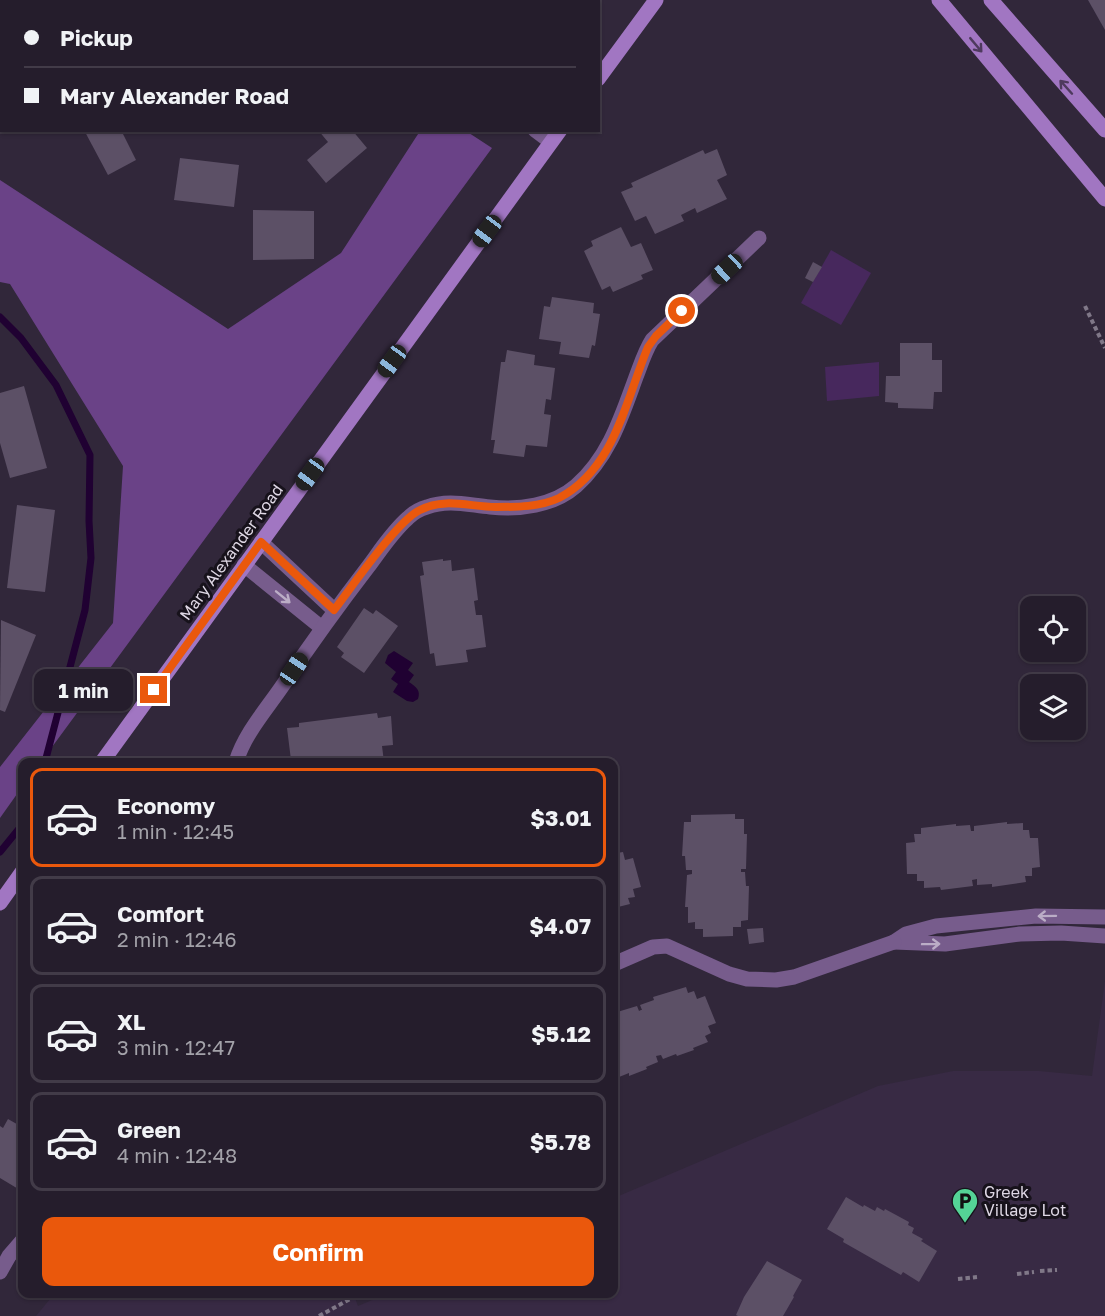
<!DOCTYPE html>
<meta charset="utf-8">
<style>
body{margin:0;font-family:"Golos Text",sans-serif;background:#312a38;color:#f1f3f6;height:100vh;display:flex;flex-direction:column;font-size:22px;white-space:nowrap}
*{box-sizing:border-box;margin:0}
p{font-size:20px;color:#a3a2a9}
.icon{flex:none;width:33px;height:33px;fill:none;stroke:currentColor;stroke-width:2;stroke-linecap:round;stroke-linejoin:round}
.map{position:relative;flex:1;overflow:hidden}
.panel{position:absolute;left:18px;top:758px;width:600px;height:540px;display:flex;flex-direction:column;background:#251d2c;border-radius:12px;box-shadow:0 2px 4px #0004,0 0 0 2px #423b48}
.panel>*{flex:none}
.top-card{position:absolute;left:0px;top:0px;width:600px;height:132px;box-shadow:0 2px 4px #0004,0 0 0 2px #423b48;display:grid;align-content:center;height:132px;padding:0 24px;background:#251d2c}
.controls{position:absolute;left:1020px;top:596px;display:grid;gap:12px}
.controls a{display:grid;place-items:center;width:66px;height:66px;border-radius:12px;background:#251d2c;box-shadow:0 2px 4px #0004,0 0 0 2px #423b48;font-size:30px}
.end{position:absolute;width:27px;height:27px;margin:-14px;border:8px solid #ea580c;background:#fff;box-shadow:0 0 0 3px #fff}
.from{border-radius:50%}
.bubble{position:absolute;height:42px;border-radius:12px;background:#251d2c;box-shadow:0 2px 4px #0004,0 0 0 2px #423b48;font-size:20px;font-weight:700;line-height:42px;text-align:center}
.car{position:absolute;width:18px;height:36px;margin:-18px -9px;border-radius:8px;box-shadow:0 0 4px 2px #0007;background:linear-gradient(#222 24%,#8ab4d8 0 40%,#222 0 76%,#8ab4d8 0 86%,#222 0)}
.top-card b{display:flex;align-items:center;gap:21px;height:57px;font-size:22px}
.top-card b+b{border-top:2px solid #423b48}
.top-card i{width:15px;height:15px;background:#f1f3f6}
ul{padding:10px 0 0;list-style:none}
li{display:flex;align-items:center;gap:18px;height:99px;margin:0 12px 9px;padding:0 12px;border:3px solid #423b48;border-radius:12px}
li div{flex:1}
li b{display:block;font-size:22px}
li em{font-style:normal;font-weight:700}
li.on{border-color:#ea580c}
li>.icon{width:54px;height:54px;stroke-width:1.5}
.button{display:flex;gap:12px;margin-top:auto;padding:12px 24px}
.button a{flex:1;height:69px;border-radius:12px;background:#ea580c;color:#fff;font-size:24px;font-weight:700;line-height:69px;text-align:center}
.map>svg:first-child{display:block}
.built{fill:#382a44}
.green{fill:#47285d}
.forest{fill:#6a4287}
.water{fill:#200132}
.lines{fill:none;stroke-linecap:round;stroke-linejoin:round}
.stream{stroke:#200132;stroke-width:7}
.building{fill:#5c5066}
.path{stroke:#807888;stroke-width:4;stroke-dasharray:4.5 3;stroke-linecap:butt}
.street{stroke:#775c8c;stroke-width:15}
.secondary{stroke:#a176c2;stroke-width:15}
.oneway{stroke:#4e3a5e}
.oneway2{stroke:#bbadc6}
.route{stroke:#ea580c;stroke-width:8}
.labels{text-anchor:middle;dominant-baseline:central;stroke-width:6;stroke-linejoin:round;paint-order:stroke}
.street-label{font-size:16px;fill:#dfd8e5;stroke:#17121b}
.poi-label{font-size:16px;fill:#dfd8e5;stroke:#17121b;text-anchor:start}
</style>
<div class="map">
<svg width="1105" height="1316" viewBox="0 0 1105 1316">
<rect width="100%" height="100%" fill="#31273a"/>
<path class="built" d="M1105,981V1316H36L55,1293H353L358,1306L389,1293H614V1198L878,1086L953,1071H1039L1092,1076Z"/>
<g class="green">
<path d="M831,250L871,273L841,325L801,303Z"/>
<path d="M879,362V396L827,401L825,367Z"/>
</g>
<path class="forest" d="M420,131H466L492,148L41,762H22V787L0,818V767L113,623L123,466L10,284L0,282V180L228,329L341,253Z"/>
<path class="water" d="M394,651L413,663L408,670L414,675L409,682C416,687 421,690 418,699L413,702L407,701L393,692L398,684L391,679L396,672L385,663L388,655Z"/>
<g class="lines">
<g class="stream">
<path d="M0,317L21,338L56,385L90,455L89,521L91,558L85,610L45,762"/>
<path d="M0,852L22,825"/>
</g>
</g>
<g class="building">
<path d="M1088,0H1105V30Z"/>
<path d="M84,130H121L136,160L108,175Z"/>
<path d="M318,130H352L367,148L326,183L307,160L328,142Z"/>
<path d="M717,149L727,175L717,180L727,199L697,213L695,208L681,215L684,221L655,234L646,216L635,221L621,192L633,187L631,183L703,150L705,154Z"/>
<path d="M180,158L239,165L234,207L174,200Z"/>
<path d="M253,210L314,211V259L253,260Z"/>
<path d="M621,227L631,247L641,243L653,270L641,275L643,279L613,292L610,286L602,290L584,251L593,246L591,241Z"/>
<path d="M813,262L822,267L813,282L805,278Z"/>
<path d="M552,297L594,303L593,313L600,314L595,346L592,345L589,358L559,354L561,342L539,339L544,306L550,307Z"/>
<path d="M900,343H932V360H942V392H934L933,409L898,408V403L885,402L886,376H900Z"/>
<path d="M507,350L535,355L534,365L555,368L551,400L546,399L544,414L551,415L547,447L526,445L524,457L493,453L495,440H491L501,362H505Z"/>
<path d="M24,386L47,468L10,478L0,443V393Z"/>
<path d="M17,505L55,510L45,592L7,588Z"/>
<path d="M443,559V561L451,560L452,571L474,568L478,600L474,601L476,615H482L486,647L466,650L468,662L436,666L434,653L430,654L420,576L424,575L422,562Z"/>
<path d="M364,608L373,614L376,610L398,626L364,673L341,657L344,653L337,647Z"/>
<path d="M1,620L36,635L5,712L0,710Z"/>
<path d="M377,713L378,718L391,716L393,745L382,746L384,762H303V758L291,760L287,728L299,727V723Z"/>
<path d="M735,814V819H744V834H747L746,869H741V872H745L746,886H749L748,920L741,921V927H733V936L703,937V929H695V922L688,923V907H685L687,875L692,874V870H686L685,856H682L684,822H691V815Z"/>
<path d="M1007,822V824L1023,823V830H1029L1030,838H1038L1040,867L1032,868V876H1025L1026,882L992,887V884L977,885V879L972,880L973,886L941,890L940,887L924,888V881H917V874H907L906,843L915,842L914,834H921V828L956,824V826L970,825L971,831H974V826Z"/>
<path d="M614,847H616L617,853L623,852L625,860L633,858L641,887L633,889L635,897L628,898L630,904L614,908Z"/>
<path d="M763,928L764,942L749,944L747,929Z"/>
<path d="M686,987L688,993L694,991L697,999L705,996L716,1023L708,1026L711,1033L705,1036L708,1042L693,1048L694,1050L677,1056L676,1054L663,1059L661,1055L656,1056L658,1062L646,1067L647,1069L629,1076V1073L614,1079V1013L637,1006L639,1011L641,1010H642L640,1005L654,1000L653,997Z"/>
<path d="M8,1119L22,1127V1186L20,1190L0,1178V1126L3,1128Z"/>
<path d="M846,1197L863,1207L864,1205L875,1211L877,1207L884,1211L885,1209L909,1222L908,1225L914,1228L912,1233L923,1239L921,1241L937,1251L919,1282L903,1272L901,1275L843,1242L844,1239L827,1229Z"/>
<path d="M767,1261L802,1280L793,1296L794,1297L783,1316H738L736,1315L744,1297Z"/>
</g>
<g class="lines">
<g class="path">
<path d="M1085,306L1105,348"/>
<path d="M1040,1271L1057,1270"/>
<path d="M1017,1274L1034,1272"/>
<path d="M958,1279L977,1277"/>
<path d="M319,1316L361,1293"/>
</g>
<g class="street">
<path d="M398,2L400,1"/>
<path d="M535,130L551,142"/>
<path d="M261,542L334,610"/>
<path d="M244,565L322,628"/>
<path d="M236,762C245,733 266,710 283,685C310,645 338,606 368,567C380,551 392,532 408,518C413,513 420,509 427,507C448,499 468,505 490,507C519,510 553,506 576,486C609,457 621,418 636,377C641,364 645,351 652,340L759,238"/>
<path d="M1105,917L1036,916L936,926L906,934L894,942L945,944L1020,934L1061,933L1105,936"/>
<path d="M614,964L653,947L667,946L729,974L747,979L776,980L794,977L894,942"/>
<path d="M0,1272L9,1256L22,1241"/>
</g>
<g class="secondary">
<path d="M939,0L1105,199"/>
<path d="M991,0L1105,130"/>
<path d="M598,79L656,0"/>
<path d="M102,762L560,130"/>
<path d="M0,903L22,872"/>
</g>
</g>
<defs><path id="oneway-shaft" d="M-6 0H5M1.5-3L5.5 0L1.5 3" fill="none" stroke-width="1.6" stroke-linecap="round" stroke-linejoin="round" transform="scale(1.5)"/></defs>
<g class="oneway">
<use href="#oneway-shaft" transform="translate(976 45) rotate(50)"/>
<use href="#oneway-shaft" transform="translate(1066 87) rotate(-132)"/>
</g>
<g class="oneway2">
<use href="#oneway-shaft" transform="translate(283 597) rotate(39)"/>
<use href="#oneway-shaft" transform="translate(1047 916) rotate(179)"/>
<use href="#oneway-shaft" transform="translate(931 944) rotate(-1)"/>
</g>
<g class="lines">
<path class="route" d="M154,690L261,542L334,610C352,587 397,521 420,510C445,497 470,507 496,507C517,507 540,507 559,498C615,469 626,399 648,347L656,336L682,311"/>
</g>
<defs>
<g id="parking-pin" transform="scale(1.35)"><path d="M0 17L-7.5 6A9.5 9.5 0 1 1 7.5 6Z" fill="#54d396" stroke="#17121b"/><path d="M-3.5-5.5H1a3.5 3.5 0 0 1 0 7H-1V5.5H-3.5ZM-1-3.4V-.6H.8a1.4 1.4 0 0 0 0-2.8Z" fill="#111"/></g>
</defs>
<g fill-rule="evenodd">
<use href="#parking-pin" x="965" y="1201"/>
</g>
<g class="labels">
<g class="street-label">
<text transform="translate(231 552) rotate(-54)">Mary Alexander Road</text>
</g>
<g class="poi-label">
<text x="984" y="1192">Greek<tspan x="984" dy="18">Village Lot</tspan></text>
</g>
</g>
</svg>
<div class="controls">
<a><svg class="icon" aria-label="locate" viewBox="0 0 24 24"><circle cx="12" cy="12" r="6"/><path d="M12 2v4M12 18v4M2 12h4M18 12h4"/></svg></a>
<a><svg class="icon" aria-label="layers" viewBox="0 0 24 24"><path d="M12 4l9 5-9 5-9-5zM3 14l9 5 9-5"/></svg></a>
</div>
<i class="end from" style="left:682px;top:311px"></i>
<i class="end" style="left:154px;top:690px"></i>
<div class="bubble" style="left:34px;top:669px;width:99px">1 min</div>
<i class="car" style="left:487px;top:231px;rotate:217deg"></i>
<i class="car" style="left:727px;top:269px;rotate:227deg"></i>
<i class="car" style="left:392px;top:361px;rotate:216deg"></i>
<i class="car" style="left:310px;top:474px;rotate:216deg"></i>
<i class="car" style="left:294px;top:669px;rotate:34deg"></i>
<div class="top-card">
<b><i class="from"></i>Pickup</b>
<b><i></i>Mary Alexander Road</b>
</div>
<section class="panel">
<ul>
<li class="on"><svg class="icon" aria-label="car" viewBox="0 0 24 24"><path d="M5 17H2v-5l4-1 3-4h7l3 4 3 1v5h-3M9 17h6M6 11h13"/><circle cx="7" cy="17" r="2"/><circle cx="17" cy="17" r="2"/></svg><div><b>Economy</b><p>1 min · 12:45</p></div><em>$3.01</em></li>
<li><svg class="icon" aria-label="car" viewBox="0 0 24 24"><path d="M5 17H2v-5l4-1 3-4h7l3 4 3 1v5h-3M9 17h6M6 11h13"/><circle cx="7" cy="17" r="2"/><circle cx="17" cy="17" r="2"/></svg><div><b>Comfort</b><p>2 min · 12:46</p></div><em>$4.07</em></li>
<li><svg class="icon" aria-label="car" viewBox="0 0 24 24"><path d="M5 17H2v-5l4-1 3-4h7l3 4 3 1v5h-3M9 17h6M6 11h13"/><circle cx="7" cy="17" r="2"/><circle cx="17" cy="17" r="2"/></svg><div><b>XL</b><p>3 min · 12:47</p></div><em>$5.12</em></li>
<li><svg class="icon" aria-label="car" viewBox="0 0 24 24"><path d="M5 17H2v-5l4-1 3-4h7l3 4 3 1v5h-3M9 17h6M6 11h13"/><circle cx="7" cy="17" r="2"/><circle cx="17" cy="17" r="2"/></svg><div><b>Green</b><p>4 min · 12:48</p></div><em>$5.78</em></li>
</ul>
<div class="button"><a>Confirm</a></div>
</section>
</div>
